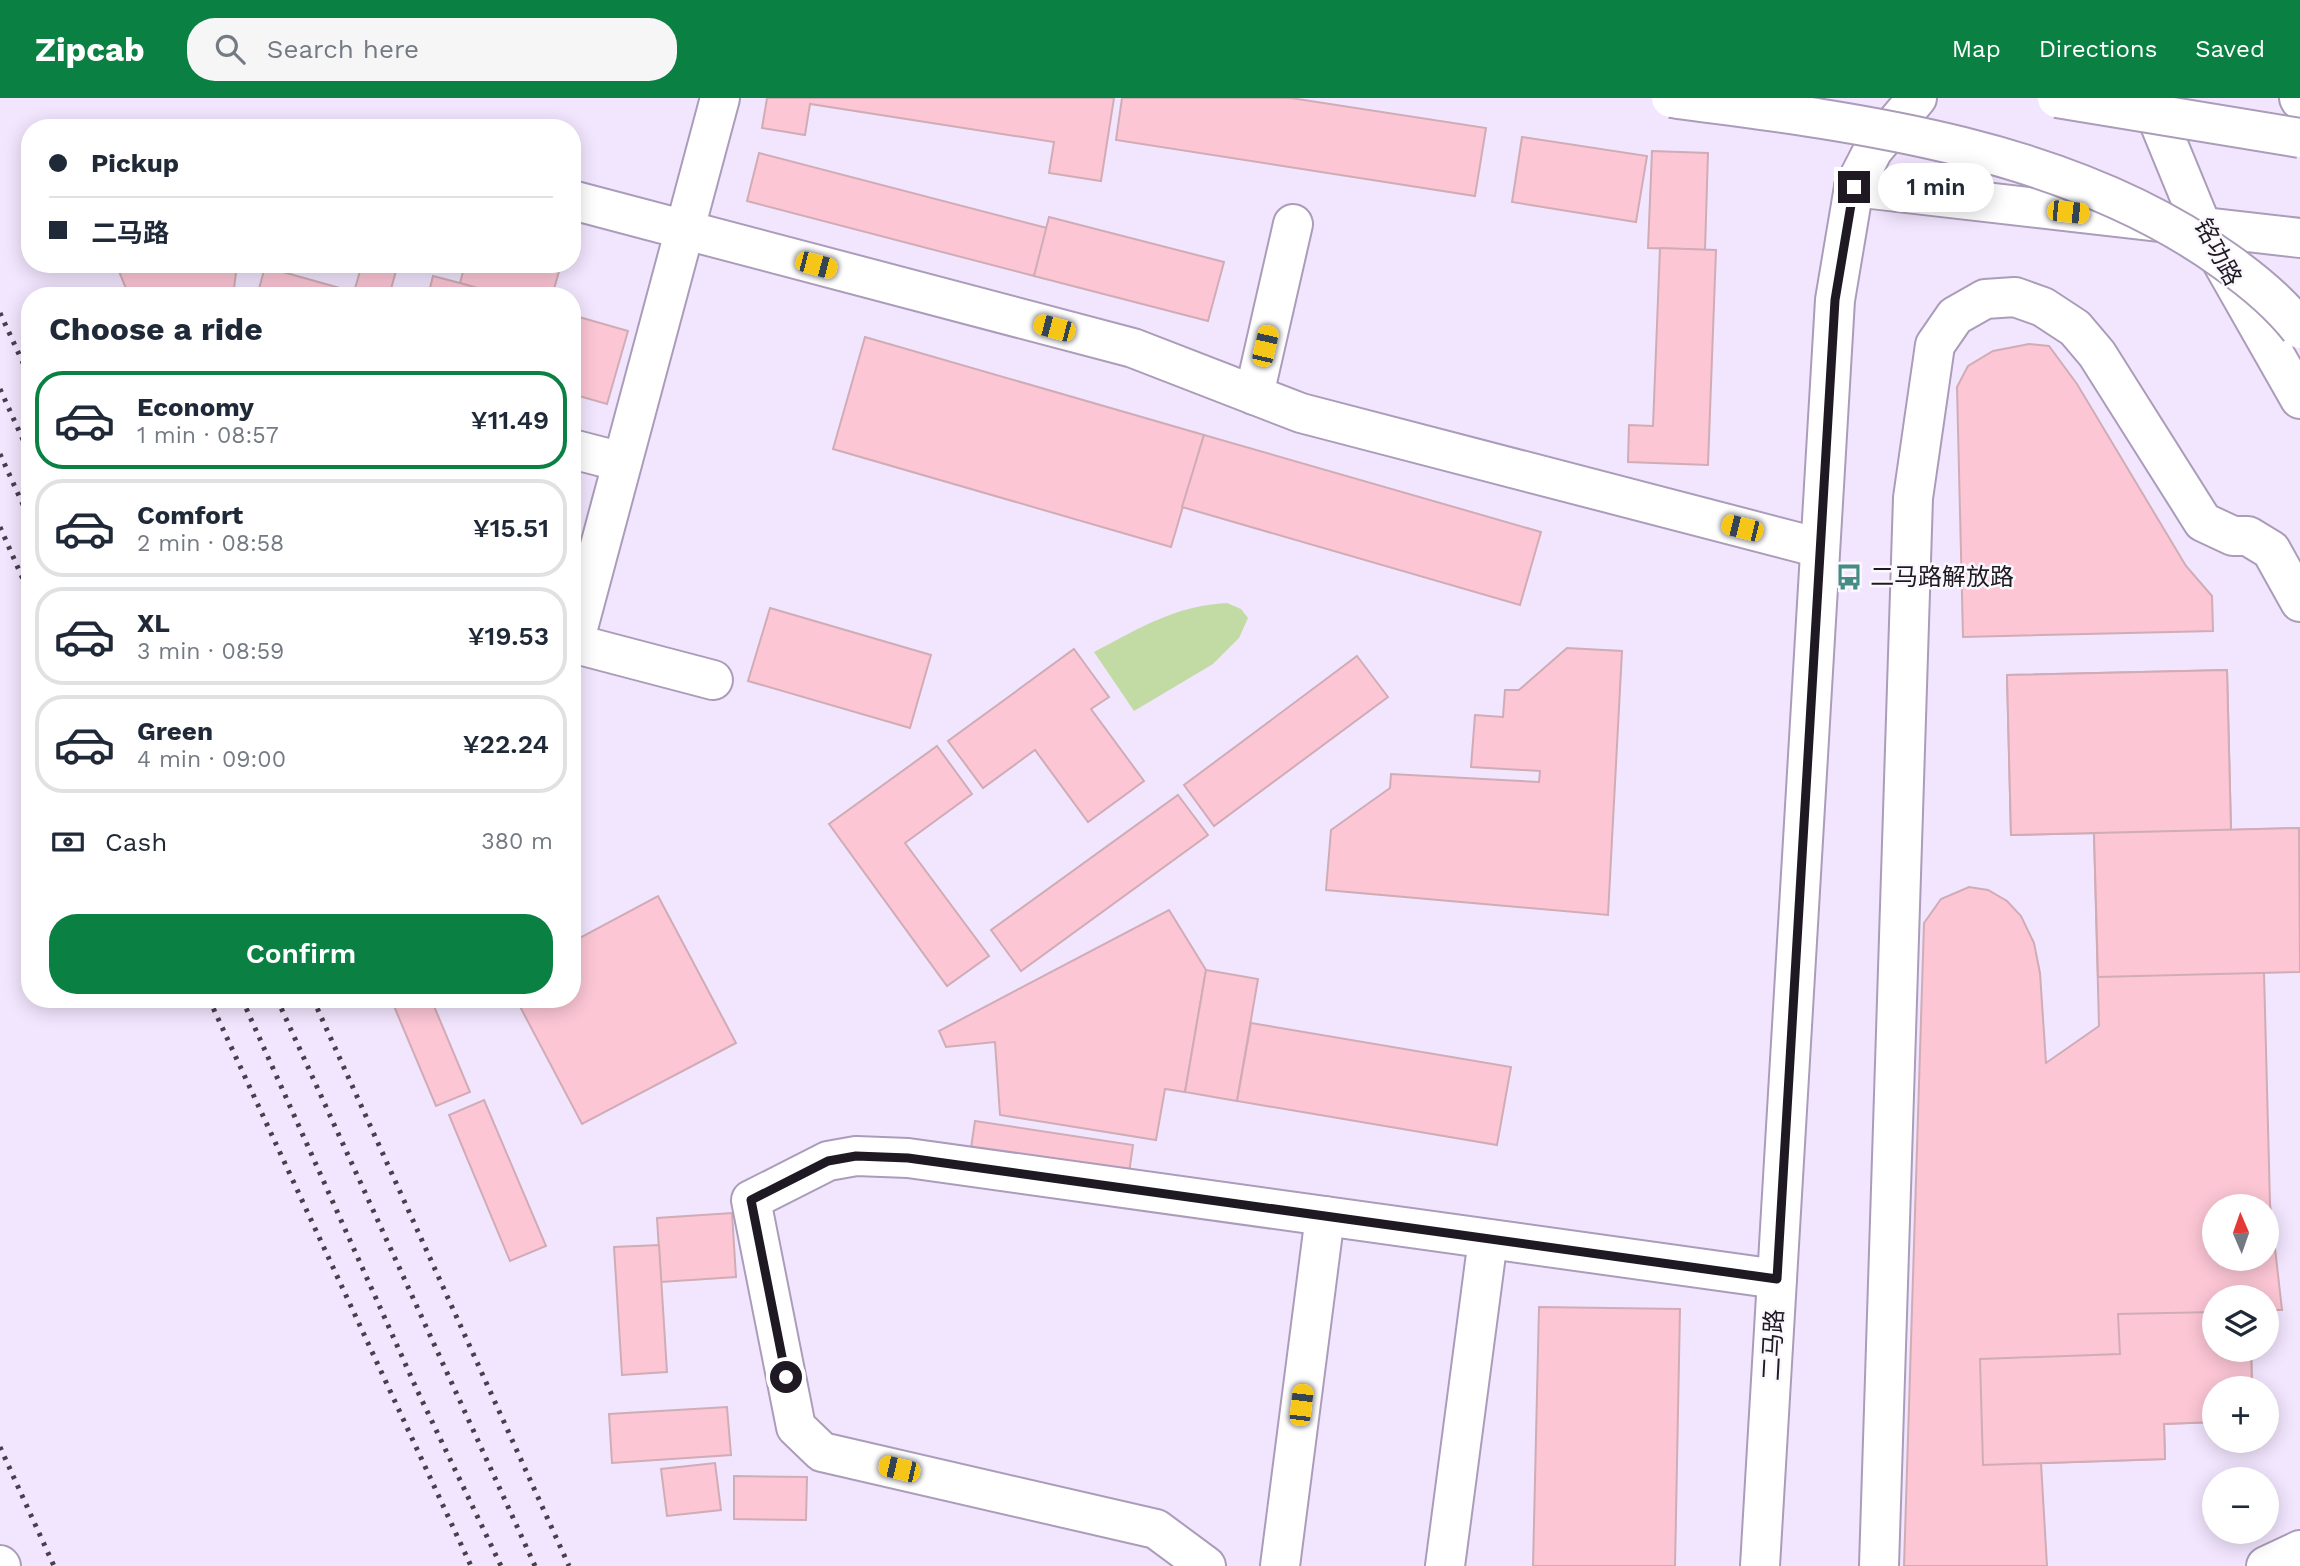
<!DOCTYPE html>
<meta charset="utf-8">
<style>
body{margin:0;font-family:"Work Sans","Noto Sans SC",sans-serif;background:#f6f6f7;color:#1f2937;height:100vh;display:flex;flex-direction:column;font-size:26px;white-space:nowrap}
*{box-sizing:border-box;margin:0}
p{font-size:23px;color:#747a83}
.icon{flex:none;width:38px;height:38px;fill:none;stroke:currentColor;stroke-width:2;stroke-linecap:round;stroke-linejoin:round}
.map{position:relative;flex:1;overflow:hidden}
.drawer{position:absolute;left:21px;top:189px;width:560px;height:721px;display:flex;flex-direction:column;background:#fff;border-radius:28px;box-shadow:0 4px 18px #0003}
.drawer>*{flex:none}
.guide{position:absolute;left:21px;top:21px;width:560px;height:154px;border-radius:28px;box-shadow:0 4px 18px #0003;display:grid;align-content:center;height:154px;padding:0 28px;background:#fff}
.needle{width:46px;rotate:358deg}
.buttons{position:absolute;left:2202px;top:1096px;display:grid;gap:14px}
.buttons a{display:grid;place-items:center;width:77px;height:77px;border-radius:50%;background:#fff;box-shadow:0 4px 18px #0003;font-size:35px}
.end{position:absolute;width:32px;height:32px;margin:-16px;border:9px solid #1e1923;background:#fff;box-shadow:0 0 0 4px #fff}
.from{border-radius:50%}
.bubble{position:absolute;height:49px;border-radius:24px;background:#fff;box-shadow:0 4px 18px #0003;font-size:23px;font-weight:600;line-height:49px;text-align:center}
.car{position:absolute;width:21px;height:42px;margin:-21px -10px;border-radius:9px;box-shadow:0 0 5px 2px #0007;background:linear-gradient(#f5c518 24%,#345 0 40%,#f5c518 0 76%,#345 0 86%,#f5c518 0)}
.guide b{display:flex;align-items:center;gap:24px;height:66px;font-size:26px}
.guide b+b{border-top:2px solid #e0e1e3}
.guide i{width:18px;height:18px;background:#1f2937}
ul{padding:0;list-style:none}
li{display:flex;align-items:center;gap:21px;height:98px;margin:0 14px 10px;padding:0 14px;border:4px solid #e0e1e3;border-radius:28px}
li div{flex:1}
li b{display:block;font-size:26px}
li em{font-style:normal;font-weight:600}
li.current{border-color:#0b8043}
li>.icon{width:63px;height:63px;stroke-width:1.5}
h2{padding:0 28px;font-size:32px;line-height:84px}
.pay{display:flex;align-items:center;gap:18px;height:77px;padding:0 28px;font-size:26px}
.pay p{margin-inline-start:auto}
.primary-button{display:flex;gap:14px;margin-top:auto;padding:14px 28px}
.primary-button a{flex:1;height:80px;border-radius:28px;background:#0b8043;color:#fff;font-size:28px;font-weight:600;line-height:80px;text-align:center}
header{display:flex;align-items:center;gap:42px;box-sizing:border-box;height:98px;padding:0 35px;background:#0b8043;color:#fff}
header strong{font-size:33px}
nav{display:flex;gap:38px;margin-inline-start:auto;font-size:24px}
.search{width:490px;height:63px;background:#f6f6f7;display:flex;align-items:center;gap:18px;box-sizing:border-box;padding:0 24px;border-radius:28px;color:#747a83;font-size:26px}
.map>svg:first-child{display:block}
.green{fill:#c2dba5}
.building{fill:#fcc6d5;stroke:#d0acb6;stroke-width:2;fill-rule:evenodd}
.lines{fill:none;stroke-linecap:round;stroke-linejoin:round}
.minor-casing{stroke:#ab9cb9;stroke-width:42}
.major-casing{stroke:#ab9cb9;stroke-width:42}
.minor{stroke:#fff;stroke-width:38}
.major{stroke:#fff;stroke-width:38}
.rail{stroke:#463f4c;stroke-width:5;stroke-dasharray:3.5 7;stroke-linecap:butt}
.major-bridge-casing{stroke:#ab9cb9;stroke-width:42;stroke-linecap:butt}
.major-bridge{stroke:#fff;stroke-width:38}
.route{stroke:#1e1923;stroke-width:9}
.labels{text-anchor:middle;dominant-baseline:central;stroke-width:5;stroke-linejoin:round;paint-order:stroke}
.street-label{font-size:24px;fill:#1e1923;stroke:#faf7fd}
.poi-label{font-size:24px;fill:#1e1923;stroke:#faf7fd;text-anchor:start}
</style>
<header>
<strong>Zipcab</strong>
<div class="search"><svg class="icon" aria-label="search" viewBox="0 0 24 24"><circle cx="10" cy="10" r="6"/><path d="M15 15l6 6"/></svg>Search here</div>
<nav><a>Map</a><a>Directions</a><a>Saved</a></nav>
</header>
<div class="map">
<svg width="2300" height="1468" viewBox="0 0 2300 1468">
<rect width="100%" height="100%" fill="#f2e6fe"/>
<path class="green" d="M1227,505L1241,511L1248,520L1239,540L1213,566L1134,613L1094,554C1140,530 1174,508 1227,505Z"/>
<g class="building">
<path d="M767,0H1114L1101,83L1049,75L1054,44L810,6L805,37L762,30Z"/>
<path d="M1122,0H1291L1486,30L1475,98L1116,42Z"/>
<path d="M1522,39L1647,58L1636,124L1512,104Z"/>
<path d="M1652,53L1708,55L1705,152L1648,150Z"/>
<path d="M759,55L1047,130L1034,178L747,103Z"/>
<path d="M1049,119L1224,164L1208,223L1034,178Z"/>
<path d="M1660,150L1716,152L1708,367L1628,364L1629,327L1653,328Z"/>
<path d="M116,166L237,167L233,198H129Z"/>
<path d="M362,166H398L389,198H368L354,194Z"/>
<path d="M465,166H545L560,170L552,198H504L460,185Z"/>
<path d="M265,169L354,194L368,198H257Z"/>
<path d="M433,178L460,185L504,198H428Z"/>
<path d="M572,217L628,233L607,306L572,296Z"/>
<path d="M865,239L1204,337L1171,449L833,351Z"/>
<path d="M2029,246L2049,248L2077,286L2186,468L2212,498L2213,533L1963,539L1957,289L1968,268L1993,253Z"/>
<path d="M1204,337L1541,434L1520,507L1182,409Z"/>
<path d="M770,510L931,557L910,630L748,583Z"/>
<path d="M1567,550L1622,553L1608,817L1326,792L1331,732L1390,690L1391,676L1539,684L1540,673L1471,669L1475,617L1503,619L1505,592H1519Z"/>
<path d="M1074,551L1109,599L1091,611L1144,683L1088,724L1035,652L983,690L948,643Z"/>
<path d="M1357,558L1388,599L1214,728L1184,687Z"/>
<path d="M2227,572L2231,732L2011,737L2007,577Z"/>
<path d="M2227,572L2231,732L2299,730L2300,874H2264L2270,1106L2282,1212H2266V1199H2214V1251H2251L2252,1290H2214V1324L2164,1326L2165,1361L2041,1365L2047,1468H1904L1924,825L1941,801L1969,789L1988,792L2007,803L2021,818L2034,845L2040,875L2046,965L2099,928L2094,735L2011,737L2007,577ZM2214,1108H2266V1160H2214Z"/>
<path d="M937,648L972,696L905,745L989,858L947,888L829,726Z"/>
<path d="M1178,697L1208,737L1021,873L991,832Z"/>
<path d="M2299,730L2300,874L2098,879L2094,735Z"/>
<path d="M658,798L736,945L582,1026L516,901H572V844Z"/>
<path d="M1169,812L1206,872L1185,994L1165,991L1156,1042L1000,1017L995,944L946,949L939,933Z"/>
<path d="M1206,872L1258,881L1237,1003L1185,994Z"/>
<path d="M391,901H431L470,994L436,1008Z"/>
<path d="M1251,925L1511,969L1497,1047L1237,1003Z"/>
<path d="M484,1002L546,1148L510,1163L449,1017Z"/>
<path d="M975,1023L1133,1047L1129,1075L971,1050Z"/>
<path d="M732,1115L736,1179L661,1184L657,1120Z"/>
<path d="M659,1147L667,1274L622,1277L614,1149Z"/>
<path d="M1539,1209L1680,1211L1675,1468H1533Z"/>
<path d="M2214,1214V1251H2251L2252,1290H2214V1324L2164,1326L2165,1361L1983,1367L1980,1261L2120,1256L2118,1216Z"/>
<path d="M727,1309L731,1357L612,1365L609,1316Z"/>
<path d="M715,1365L721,1412L667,1418L661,1371Z"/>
<path d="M734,1378L807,1379L806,1422L734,1421Z"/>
</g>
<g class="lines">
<g class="minor-casing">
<g id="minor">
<path d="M1854,89L2300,140"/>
<path d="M572,102L1133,250L1301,315L1820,450"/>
<path d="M1254,297L1293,126"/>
<path d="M572,351L622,364"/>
<path d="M572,545L713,582"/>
<path d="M574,545L720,0"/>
<path d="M0,1467L1,1468"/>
<path d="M1206,1468L1156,1431L822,1354L796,1329L751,1102L828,1063L856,1058L908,1060L1777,1181"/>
<path d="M1280,1468L1325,1118"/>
<path d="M1445,1468L1488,1141"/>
<path d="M1760,1468L1835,202L1854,89L1873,52L1917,0"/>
<path d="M1879,1468L1913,400L1935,247L1955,218L1985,201L2015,199L2043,209L2075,230L2097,256L2203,424L2233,438H2248L2271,452L2300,504"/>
<path d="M2266,1468L2300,1452"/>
</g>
</g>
<g class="major-casing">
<g id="major">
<path d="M2149,0L2202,129L2300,301"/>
<path d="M2299,0L2300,2"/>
</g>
</g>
<use href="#minor" class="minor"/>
<use href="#major" class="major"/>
<g class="rail">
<path d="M0,215L30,280"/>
<path d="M0,291L30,357"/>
<path d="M0,356L30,422"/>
<path d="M0,429L30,497"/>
<path d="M209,901L471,1468"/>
<path d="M242,901L417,1292L501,1468"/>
<path d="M277,901L535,1468"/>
<path d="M313,901L569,1468"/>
<path d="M0,1349L54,1468"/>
</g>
<g class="major-bridge-casing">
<g id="major-bridge">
<path d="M1671,0C1858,24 2069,50 2225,163C2252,182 2280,205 2300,231"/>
<path d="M2057,0L2300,40"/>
</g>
</g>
<use href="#major-bridge" class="major-bridge"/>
</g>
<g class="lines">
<path class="route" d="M786,1279L751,1102L828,1063L856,1058L908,1060L1777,1181L1835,202L1854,89"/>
</g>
<defs>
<g id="bus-bare" transform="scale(2.1)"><path d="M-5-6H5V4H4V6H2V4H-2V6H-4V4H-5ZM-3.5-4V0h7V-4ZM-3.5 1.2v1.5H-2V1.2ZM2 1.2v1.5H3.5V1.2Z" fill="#458c86" stroke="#faf7fd" stroke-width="2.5" paint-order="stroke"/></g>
</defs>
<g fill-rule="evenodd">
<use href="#bus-bare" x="1849" y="479"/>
</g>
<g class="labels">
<g class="street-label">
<text transform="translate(2218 154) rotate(62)">铭功路</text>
<text transform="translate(1773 1247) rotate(-87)">二马路</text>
</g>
<g class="poi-label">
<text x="1870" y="479">二马路解放路</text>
</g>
</g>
</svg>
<div class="buttons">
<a><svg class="needle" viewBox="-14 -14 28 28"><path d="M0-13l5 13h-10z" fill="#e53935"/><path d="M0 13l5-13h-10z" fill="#747a83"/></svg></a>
<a><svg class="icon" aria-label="layers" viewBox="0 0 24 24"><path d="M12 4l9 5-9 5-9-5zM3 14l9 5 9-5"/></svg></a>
<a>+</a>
<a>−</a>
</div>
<i class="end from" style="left:786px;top:1279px"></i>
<i class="end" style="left:1854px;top:89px"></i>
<div class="bubble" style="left:1878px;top:65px;width:116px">1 min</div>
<i class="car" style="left:2068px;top:114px;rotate:96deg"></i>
<i class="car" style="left:816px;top:167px;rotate:105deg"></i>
<i class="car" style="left:1054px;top:230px;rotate:285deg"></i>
<i class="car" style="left:1265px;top:248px;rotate:13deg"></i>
<i class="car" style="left:1742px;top:430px;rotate:284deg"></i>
<i class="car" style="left:1301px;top:1307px;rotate:7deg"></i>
<i class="car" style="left:899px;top:1371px;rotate:283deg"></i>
<div class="guide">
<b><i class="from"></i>Pickup</b>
<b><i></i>二马路</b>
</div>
<section class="drawer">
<h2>Choose a ride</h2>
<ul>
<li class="current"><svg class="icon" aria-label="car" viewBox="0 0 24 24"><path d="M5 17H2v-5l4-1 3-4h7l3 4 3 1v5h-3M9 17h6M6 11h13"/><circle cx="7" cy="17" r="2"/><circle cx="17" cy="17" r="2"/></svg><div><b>Economy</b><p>1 min · 08:57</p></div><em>¥11.49</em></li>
<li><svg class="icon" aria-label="car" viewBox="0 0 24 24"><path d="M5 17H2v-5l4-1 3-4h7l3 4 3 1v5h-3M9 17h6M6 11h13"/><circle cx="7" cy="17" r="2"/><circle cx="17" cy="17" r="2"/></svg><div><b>Comfort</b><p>2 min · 08:58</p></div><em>¥15.51</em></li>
<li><svg class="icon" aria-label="car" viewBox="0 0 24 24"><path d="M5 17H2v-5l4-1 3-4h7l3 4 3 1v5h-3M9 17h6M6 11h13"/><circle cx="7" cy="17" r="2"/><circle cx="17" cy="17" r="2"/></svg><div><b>XL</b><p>3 min · 08:59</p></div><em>¥19.53</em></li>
<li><svg class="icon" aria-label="car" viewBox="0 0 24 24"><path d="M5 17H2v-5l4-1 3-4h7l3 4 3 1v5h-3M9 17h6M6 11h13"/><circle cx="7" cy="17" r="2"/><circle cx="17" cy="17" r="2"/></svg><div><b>Green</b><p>4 min · 09:00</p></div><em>¥22.24</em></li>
</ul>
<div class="pay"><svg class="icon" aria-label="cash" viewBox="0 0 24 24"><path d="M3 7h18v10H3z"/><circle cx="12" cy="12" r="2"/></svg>Cash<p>380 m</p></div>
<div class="primary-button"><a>Confirm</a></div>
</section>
</div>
